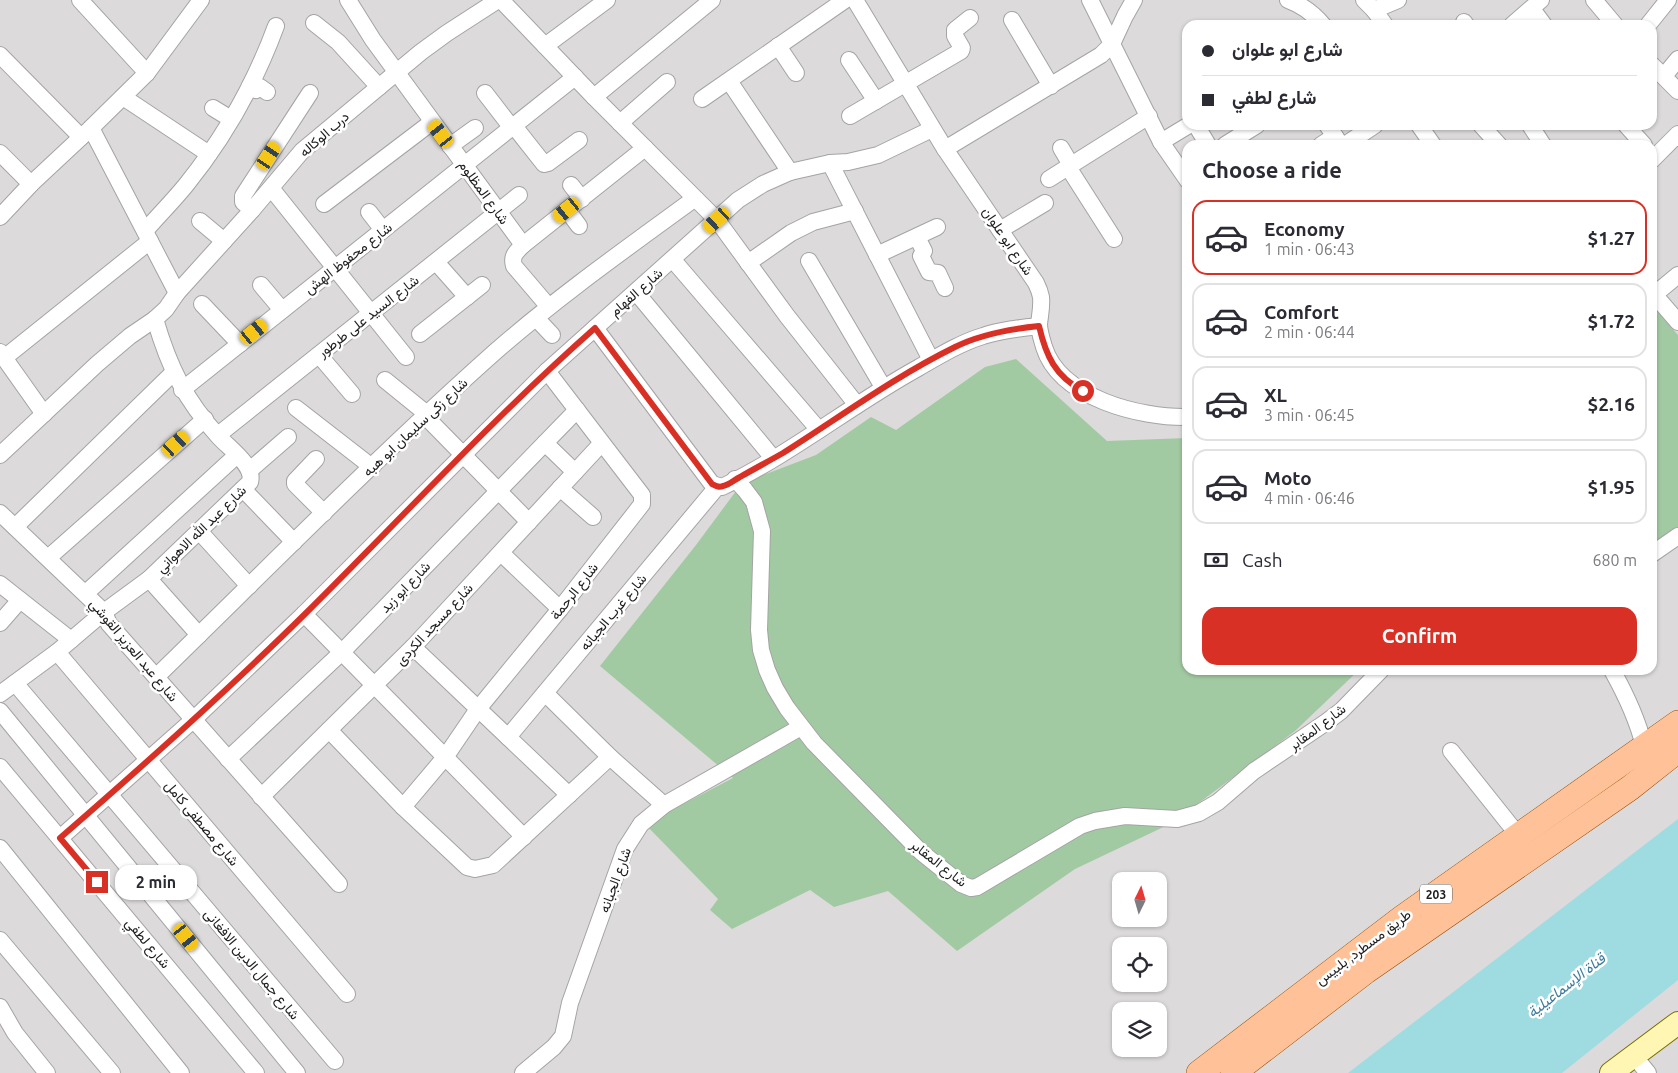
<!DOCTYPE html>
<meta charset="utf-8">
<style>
body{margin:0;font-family:Ubuntu,Vazirmatn,sans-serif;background:#f7f7f7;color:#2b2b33;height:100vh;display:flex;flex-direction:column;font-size:19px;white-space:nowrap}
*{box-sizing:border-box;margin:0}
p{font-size:16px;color:#7c7c81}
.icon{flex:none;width:28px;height:28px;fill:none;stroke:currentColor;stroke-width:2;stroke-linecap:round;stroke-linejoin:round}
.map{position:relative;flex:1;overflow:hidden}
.sheet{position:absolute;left:1182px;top:140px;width:475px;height:535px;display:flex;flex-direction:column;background:#fff;border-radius:15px;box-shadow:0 1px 4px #0004}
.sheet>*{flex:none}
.guide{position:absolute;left:1182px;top:20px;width:475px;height:110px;border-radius:15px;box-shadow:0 1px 4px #0004;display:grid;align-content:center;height:110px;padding:0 20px;background:#fff}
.needle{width:32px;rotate:5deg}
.buttons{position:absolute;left:1112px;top:872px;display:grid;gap:10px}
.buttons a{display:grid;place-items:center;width:55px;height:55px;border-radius:10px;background:#fff;box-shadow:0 1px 4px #0004;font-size:25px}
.end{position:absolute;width:22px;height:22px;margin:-11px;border:6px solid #d93025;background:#fff;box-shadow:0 0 0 2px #fff}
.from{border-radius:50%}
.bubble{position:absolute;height:35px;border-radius:15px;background:#fff;box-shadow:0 1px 4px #0004;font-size:16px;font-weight:700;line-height:35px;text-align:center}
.car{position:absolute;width:15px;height:30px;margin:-15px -8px;border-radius:6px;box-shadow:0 0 4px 1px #0007;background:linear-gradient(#f5c518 24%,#345 0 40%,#f5c518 0 76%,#345 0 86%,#f5c518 0)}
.guide b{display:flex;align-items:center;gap:18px;height:48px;font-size:19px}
.guide b+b{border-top:1px solid #e1e1e2}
.guide i{width:12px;height:12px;background:#2b2b33}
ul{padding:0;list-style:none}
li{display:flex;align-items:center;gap:15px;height:75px;margin:0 10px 8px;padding:0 10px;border:2px solid #e1e1e2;border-radius:15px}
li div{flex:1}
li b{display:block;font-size:19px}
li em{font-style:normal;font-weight:700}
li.active{border-color:#d93025}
li>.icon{width:45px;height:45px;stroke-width:1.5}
h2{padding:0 20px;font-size:22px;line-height:60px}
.pay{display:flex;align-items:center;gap:12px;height:55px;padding:0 20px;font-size:19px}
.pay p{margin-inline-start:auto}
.primary-button{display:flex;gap:10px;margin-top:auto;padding:10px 20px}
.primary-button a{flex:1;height:58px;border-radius:15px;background:#d93025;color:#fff;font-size:20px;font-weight:700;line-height:58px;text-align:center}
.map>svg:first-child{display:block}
.residential{fill:#dcdada;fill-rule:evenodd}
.cemetery{fill:#a2caa2}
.water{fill:#9fdce1}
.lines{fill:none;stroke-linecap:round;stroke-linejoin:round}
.street-casing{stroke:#a4a4a4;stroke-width:18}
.secondary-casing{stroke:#797300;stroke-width:24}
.primary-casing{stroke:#974d00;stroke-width:26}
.street{stroke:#fff;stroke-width:16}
.secondary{stroke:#fef6b2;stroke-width:22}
.primary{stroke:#ffc298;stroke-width:25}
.route{stroke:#d93025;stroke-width:6}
.labels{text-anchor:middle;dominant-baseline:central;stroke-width:5;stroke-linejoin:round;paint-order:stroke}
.shield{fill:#fff;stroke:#616161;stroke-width:1}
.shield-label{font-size:12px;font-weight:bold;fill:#1d1d1d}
.street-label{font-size:14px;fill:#1d1d1d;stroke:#fff}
.water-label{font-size:15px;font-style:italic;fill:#3c7a9c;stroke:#fff}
</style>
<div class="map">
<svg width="1678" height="1073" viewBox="0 0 1678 1073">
<rect width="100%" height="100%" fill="#efe9e2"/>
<path class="residential" d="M0,0H1678V1073H0ZM1188,25H1652V125H1188ZM1188,145H1652V670H1188ZM1121,881H1159V919H1121ZM1121,946H1159V984H1121ZM1121,1011H1159V1049H1121Z"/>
<g class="cemetery">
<path d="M1652,306L1678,335V529L1652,547Z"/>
<path d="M1016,359L1107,441L1187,438L1188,670H1359L1295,731L1172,823L1075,869L957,951L888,891L834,907L810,890L732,929L710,910L718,899L645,824L733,778L600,666L696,545L742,483L816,455L871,417L896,430L985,367Z"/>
</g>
<path class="water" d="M1678,819V980L1562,1073H1348Z"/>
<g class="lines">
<g class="street-casing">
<g id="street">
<path d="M80,0L147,73"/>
<path d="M348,0L373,40L523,245C516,252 511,256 514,266L549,307"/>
<path d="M501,0L594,97L717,220L787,316L857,405"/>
<path d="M855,0L945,149L1036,283C1038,287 1040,292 1041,297C1042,307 1040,315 1039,324C1039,331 1042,340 1044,347C1060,398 1140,418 1188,417"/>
<path d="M1090,0L1161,142L1188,181"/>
<path d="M1288,0C1302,5 1313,13 1323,25"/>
<path d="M1364,0L1374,10L1385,25"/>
<path d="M1594,0L1615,25"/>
<path d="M1532,9L1544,25"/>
<path d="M1374,10L1398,0"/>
<path d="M1012,20L1051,86"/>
<path d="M1464,22L1466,25"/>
<path d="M314,23L338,42L379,87"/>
<path d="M1512,25L1541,0"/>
<path d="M1648,25L1668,0"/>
<path d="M545,46L607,0"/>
<path d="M778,46L796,73"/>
<path d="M0,55L81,137"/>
<path d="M849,60L876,101"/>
<path d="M1652,65L1678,91"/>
<path d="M1664,76L1678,59"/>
<path d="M729,81L790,172"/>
<path d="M250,86L256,90L260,87L267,92"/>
<path d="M485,93L512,128"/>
<path d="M123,97L209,154"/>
<path d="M594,97L712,0"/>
<path d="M702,99L845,0"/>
<path d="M213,108L231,119"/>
<path d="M850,116L961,51L962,48L955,36V30L970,18"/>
<path d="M620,123L667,82"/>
<path d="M1196,125L1208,145"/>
<path d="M1327,125L1341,145"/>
<path d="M1419,125L1433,145"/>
<path d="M1481,125L1499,145"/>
<path d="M1530,125L1543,145"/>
<path d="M1626,125L1644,145"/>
<path d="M514,126L544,164L548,163L579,140"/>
<path d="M91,128L177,293"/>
<path d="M1161,142L1189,125"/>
<path d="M1225,145L1257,125"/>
<path d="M1321,145L1335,136"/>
<path d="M1345,145L1375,125"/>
<path d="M450,146L475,128"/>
<path d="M1061,148L1071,165"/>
<path d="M945,149L1101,55L1112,44L1125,16L1134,0"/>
<path d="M0,153L31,184"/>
<path d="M1652,160L1678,134"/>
<path d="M830,163L931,360"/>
<path d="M1068,167L1114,239"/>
<path d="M1049,179L1149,116"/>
<path d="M571,185L582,199"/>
<path d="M271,188L406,357"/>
<path d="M324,204L432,122"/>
<path d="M252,210L243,202V196L310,93"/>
<path d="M567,210L579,226"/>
<path d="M369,212L383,230"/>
<path d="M0,217L31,184L91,128L147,73L201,0"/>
<path d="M200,221L224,241"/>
<path d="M1000,230L1045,203"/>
<path d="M145,231C158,216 173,201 186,185C224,138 255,83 276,26"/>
<path d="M917,237L924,251L921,256L929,272L938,273L945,288"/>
<path d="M523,245L645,148"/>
<path d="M877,255L937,227"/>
<path d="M673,260L819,430"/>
<path d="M809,261L883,387"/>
<path d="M436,262L467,297"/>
<path d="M748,263L791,233L813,222L855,211"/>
<path d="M261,285L282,310"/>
<path d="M636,292L773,458"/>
<path d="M1652,292L1678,322"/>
<path d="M1655,294L1678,275"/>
<path d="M202,304L240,344"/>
<path d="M536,318L552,335"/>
<path d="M595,328L712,484L722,487C791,454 851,405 918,368C939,356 960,343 983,336C1001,330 1020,328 1039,326"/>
<path d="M420,334L482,285"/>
<path d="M0,352L44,414"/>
<path d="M319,355L352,394"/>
<path d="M4,358L150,241"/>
<path d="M385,380L427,414"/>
<path d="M182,390L575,77"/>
<path d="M296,408L372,467"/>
<path d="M425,416L529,522"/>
<path d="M218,435L519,195"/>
<path d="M545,443L575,472"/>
<path d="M0,455L97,364L130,336L155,319L166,309L177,293L252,210L302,151L421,52L447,33L498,0"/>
<path d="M316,459L295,481V484L324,513"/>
<path d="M250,470L288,437"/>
<path d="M735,479L745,490L754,502L762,531L759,630L761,650L767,670L775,688L787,708L814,743L921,852L961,884L971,888L977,887L1080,826L1095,821L1125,816L1177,819L1199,813L1218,802L1254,771L1325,723L1341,711L1381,670"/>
<path d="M560,488L593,517"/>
<path d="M243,489L294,542"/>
<path d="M0,513L104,612L109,624L339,884"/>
<path d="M15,527L174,372"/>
<path d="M199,531L249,586"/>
<path d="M501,553L560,609"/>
<path d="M1652,554L1678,536"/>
<path d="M48,558L205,419"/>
<path d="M149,579L199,635"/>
<path d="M0,584L71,640"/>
<path d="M86,593L237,455"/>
<path d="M304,614L524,837"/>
<path d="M0,623L20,600"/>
<path d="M413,647L569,795"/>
<path d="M57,652L347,994"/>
<path d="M1612,670C1626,695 1637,718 1644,746"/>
<path d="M156,677C268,568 379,455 496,351C559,296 627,248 694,199"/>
<path d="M15,683L335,1061"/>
<path d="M545,693L610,757L664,805"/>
<path d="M0,694L57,652L104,612L149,579L250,482C255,466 229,448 219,437C185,400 169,367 155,319"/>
<path d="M0,711L297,1073"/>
<path d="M329,730L403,807L467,867L475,869L493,865L610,757"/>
<path d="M508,737L717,487"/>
<path d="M1451,751L1518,835"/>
<path d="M228,759L342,652L577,410"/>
<path d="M0,767L256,1073"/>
<path d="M261,797L413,647L601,444"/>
<path d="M403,807L446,756L478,709L560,609L642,504V495L547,371"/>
<path d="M60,838L193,720L304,614L547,371L738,200L763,184L790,172L830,163L848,162L878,155L932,129"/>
<path d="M0,848L181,1073"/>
<path d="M0,940L112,1073"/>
<path d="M0,1007L15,1033L47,1073"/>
<path d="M1634,1056L1648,1073"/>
<path d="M523,1073L554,1047L563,1036L570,1003L625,849L641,824L664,805L801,727"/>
</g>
</g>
<g class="secondary-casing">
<path id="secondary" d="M1611,1073L1678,1023"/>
</g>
<g class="primary-casing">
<g id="primary">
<path d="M1199,1073L1402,918L1678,723"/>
<path d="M1233,1073L1366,971L1630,788L1678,750"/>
</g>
</g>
<use href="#street" class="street"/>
<use href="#secondary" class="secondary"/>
<use href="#primary" class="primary"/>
</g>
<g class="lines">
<path class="route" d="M97,882L60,838C143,766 226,692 305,614C401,519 493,418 595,328L712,484C716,486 719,488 723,486C729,485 734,480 740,477C754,469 769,461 783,453C840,417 894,377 955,347C981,334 1010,329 1039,326C1046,356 1055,376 1083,391"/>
</g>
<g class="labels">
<rect class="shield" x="1420" y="884.5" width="32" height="19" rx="4"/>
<g class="shield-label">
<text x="1436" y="894">203</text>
</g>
<g class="street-label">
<text transform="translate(324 134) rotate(-41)">درب الوكاله</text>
<text transform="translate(484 192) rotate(54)">شارع المظلوم</text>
<text transform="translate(1008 241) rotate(56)">شارع ابو علوان</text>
<text transform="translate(348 258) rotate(-38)">شارع محفوظ الهش</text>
<text transform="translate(636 292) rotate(-41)">شارع الفهام</text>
<text transform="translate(368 316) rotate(-38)">شارع السيد على طرطور</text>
<text transform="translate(415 427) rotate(-43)">شارع زكى سليمان ابو هبه</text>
<text transform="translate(201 529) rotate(-44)">شارع عبد الله الاهواني</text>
<text transform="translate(405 587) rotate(-46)">شارع ابو زيد</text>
<text transform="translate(574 591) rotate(-52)">شارع الرحمة</text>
<text transform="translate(613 612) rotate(-50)">شارع غرب الجبانه</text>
<text transform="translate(434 624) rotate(-47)">شارع مسجد الكردى</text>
<text transform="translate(134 650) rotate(50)">شارع عبد العزيز القوشي</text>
<text transform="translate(1317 727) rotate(-37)">شارع المقابر</text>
<text transform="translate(202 823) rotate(50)">شارع مصطفى كامل</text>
<text transform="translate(939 863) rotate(38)">شارع المقابر</text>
<text transform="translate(615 880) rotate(-70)">شارع الجبانه</text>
<text transform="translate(148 943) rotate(50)">شارع لطفي</text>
<text transform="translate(1363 947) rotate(-37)">طريق مسطرد, بلبيس</text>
<text transform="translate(252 964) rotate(50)">شارع جمال الدين الافغانى</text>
</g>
<g class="water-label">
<text transform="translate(1566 985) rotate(-38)">قناة الإسماعيلية</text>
</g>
</g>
</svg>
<div class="buttons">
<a><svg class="needle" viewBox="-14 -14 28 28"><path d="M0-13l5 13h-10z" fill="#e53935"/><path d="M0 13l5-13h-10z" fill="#7c7c81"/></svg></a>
<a><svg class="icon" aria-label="locate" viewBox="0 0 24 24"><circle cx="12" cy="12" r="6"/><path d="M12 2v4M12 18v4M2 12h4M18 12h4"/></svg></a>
<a><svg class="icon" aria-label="layers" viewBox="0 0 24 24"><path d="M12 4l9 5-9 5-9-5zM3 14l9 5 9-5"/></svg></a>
</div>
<i class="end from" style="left:1083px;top:391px"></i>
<i class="end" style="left:97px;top:882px"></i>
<div class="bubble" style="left:115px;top:865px;width:82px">2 min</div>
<i class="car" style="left:441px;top:134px;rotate:323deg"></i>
<i class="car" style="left:269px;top:156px;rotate:33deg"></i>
<i class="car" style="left:567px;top:210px;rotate:231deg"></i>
<i class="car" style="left:717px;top:220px;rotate:228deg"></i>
<i class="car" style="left:254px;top:332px;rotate:51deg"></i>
<i class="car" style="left:176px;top:444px;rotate:48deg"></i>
<i class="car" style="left:186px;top:937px;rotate:141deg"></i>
<div class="guide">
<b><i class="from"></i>شارع ابو علوان</b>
<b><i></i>شارع لطفي</b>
</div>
<section class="sheet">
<h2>Choose a ride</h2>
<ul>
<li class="active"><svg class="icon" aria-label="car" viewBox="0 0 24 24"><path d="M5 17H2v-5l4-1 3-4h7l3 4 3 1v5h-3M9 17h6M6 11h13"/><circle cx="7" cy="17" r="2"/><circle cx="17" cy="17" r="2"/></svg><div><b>Economy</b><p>1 min · 06:43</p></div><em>$1.27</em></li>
<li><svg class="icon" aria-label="car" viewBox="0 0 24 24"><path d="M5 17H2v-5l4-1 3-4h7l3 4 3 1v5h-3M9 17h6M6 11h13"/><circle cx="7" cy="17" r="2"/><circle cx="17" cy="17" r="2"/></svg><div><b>Comfort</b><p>2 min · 06:44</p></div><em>$1.72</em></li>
<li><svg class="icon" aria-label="car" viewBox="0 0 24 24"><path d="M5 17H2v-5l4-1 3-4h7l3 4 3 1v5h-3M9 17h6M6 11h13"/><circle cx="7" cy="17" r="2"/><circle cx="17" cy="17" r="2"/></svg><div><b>XL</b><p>3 min · 06:45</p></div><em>$2.16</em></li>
<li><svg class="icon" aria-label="car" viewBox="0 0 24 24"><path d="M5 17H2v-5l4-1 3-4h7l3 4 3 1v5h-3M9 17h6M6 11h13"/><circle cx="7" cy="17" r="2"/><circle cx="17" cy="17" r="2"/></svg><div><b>Moto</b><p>4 min · 06:46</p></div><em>$1.95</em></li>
</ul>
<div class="pay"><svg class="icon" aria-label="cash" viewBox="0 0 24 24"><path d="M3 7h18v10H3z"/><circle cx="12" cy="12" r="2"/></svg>Cash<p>680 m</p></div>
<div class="primary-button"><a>Confirm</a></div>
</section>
</div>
